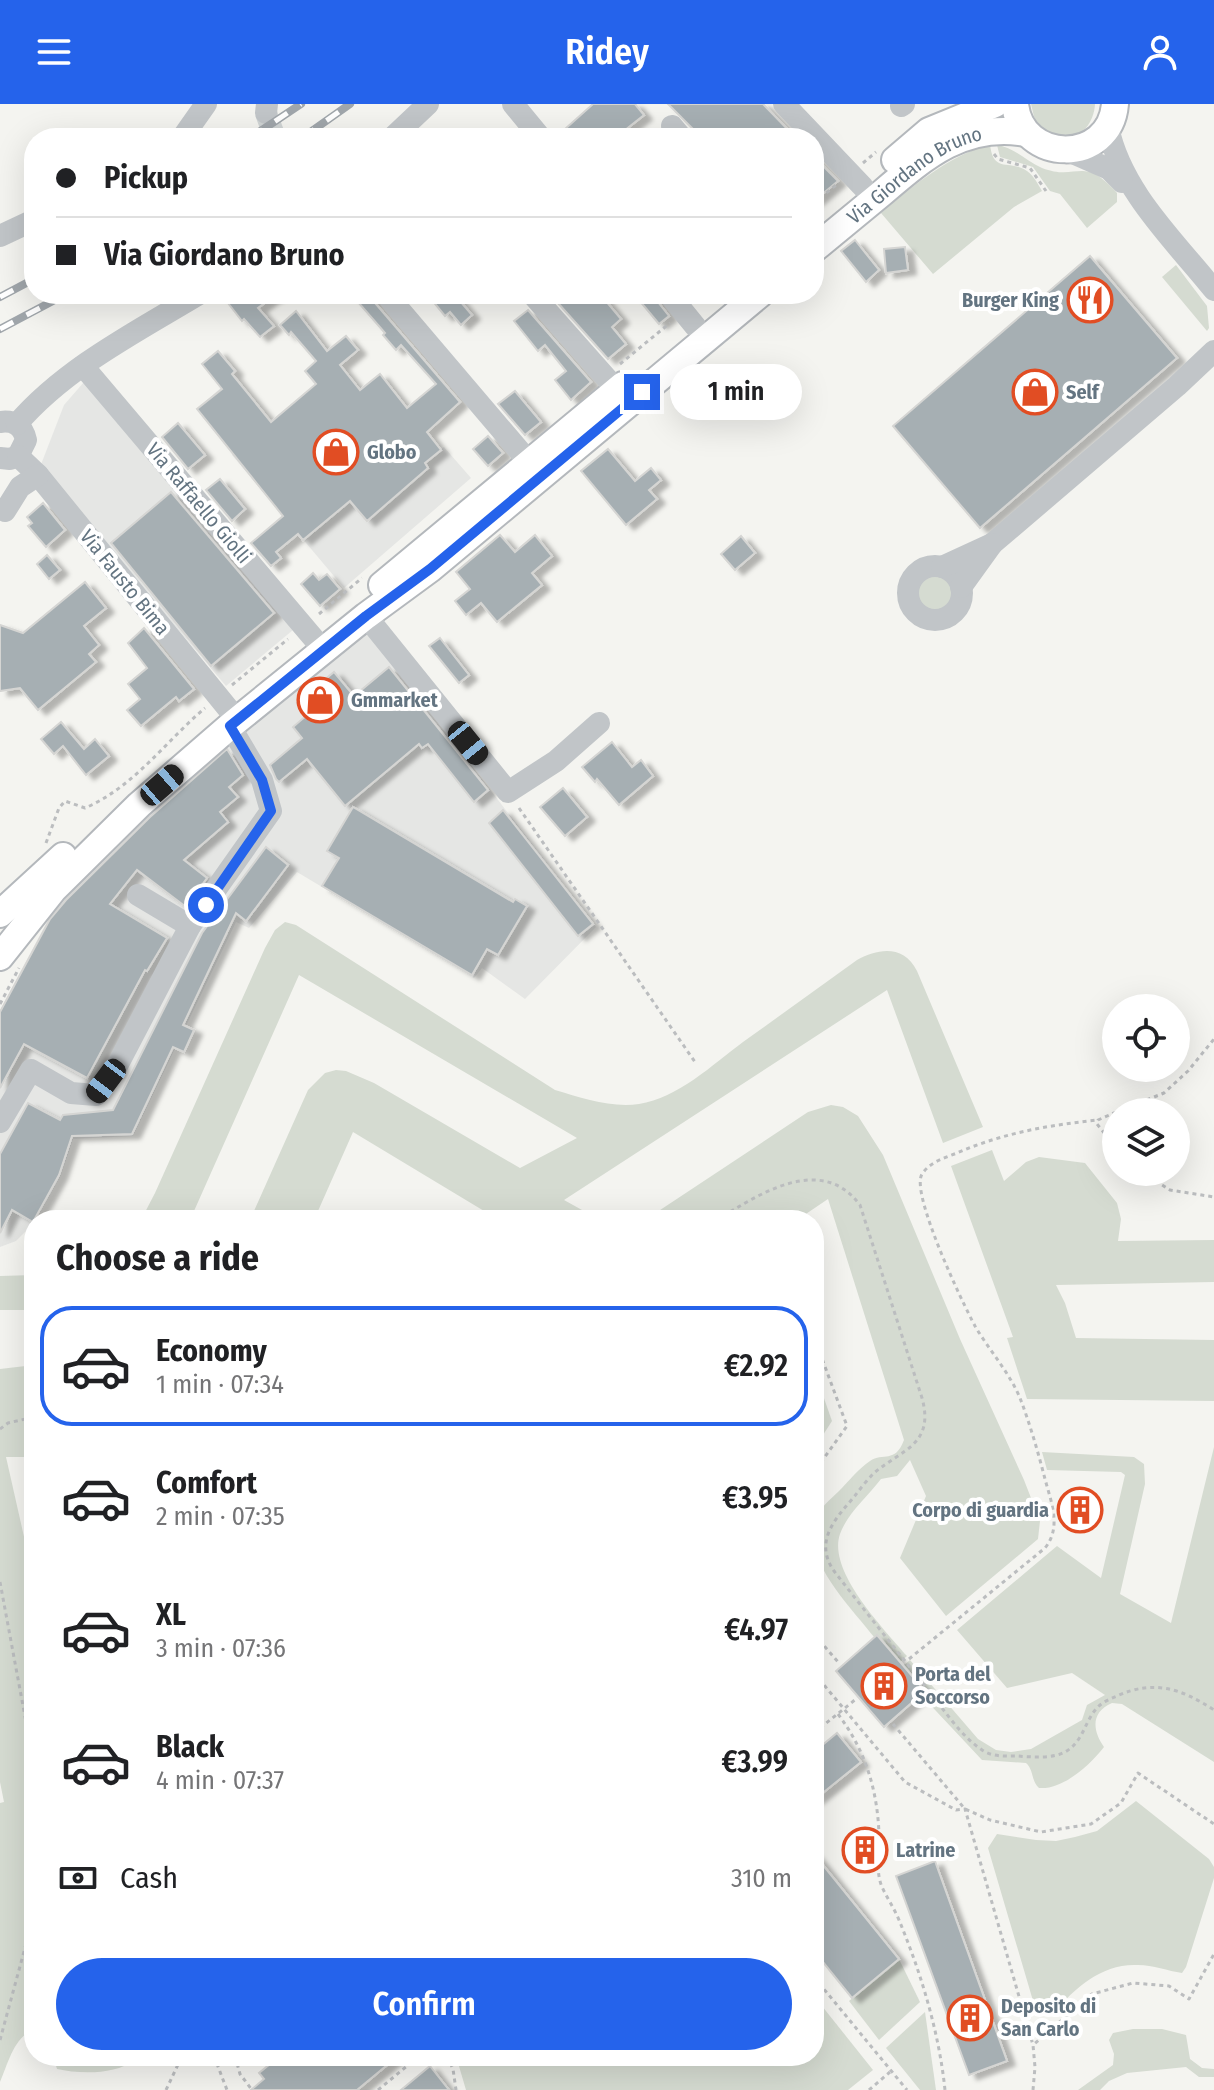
<!DOCTYPE html>
<meta charset="utf-8">
<style>
body{margin:0;font-family:"Fira Sans Condensed",sans-serif;background:#f6f6f6;color:#202124;height:100vh;display:flex;flex-direction:column;font-size:30px;white-space:nowrap}
*{box-sizing:border-box;margin:0}
p{font-size:26px;color:#757577}
.icon{flex:none;width:44px;height:44px;fill:none;stroke:currentColor;stroke-width:2;stroke-linecap:round;stroke-linejoin:round}
.map{position:relative;flex:1;overflow:hidden}
.side{position:absolute;left:24px;top:1106px;width:800px;height:856px;display:flex;flex-direction:column;background:#fff;border-radius:32px;box-shadow:0 8px 32px #0002}
.side>*{flex:none}
.banner{position:absolute;left:24px;top:24px;width:800px;height:176px;border-radius:32px;box-shadow:0 8px 32px #0002;display:grid;align-content:center;height:176px;padding:0 32px;background:#fff}
.buttons{position:absolute;left:1102px;top:890px;display:grid;gap:16px}
.buttons a{display:grid;place-items:center;width:88px;height:88px;border-radius:50%;background:#fff;box-shadow:0 8px 32px #0002;font-size:40px}
.end{position:absolute;width:36px;height:36px;margin:-18px;border:10px solid #2563eb;background:#fff;box-shadow:0 0 0 4px #fff}
.from{border-radius:50%}
.bubble{position:absolute;height:56px;border-radius:28px;background:#fff;box-shadow:0 8px 32px #0002;font-size:26px;font-weight:600;line-height:56px;text-align:center}
.car{position:absolute;width:24px;height:48px;margin:-24px -12px;border-radius:10px;box-shadow:0 0 6px 2px #0007;background:linear-gradient(#222 24%,#8ab4d8 0 40%,#222 0 76%,#8ab4d8 0 86%,#222 0)}
.banner b{display:flex;align-items:center;gap:28px;height:76px;font-size:30px}
.banner b+b{border-top:2px solid #e0e0e0}
.banner i{width:20px;height:20px;background:#202124}
ul{padding:0;list-style:none}
li{display:flex;align-items:center;gap:24px;height:120px;margin:0 16px 12px;padding:0 16px;border:4px solid transparent;border-radius:32px}
li div{flex:1}
li b{display:block;font-size:30px}
li em{font-style:normal;font-weight:600}
li.current{border-color:#2563eb}
li>.icon{width:72px;height:72px;stroke-width:1.5}
h2{padding:0 32px;font-size:36px;line-height:96px}
.pay{display:flex;align-items:center;gap:20px;height:88px;padding:0 32px;font-size:30px}
.pay p{margin-inline-start:auto}
.button{display:flex;gap:16px;margin-top:auto;padding:16px 32px}
.button a{flex:1;height:92px;border-radius:48px;background:#2563eb;color:#fff;font-size:32px;font-weight:600;line-height:92px;text-align:center}
header{display:flex;justify-content:space-between;align-items:center;height:104px;padding:0 32px;background:#2563eb;color:#fff;font-size:36px;font-weight:600}
.map>svg:first-child{display:block}
.built{fill:#e5e6e4}
.green{fill:#d5dbd1}
.building{fill:#a6afb3;stroke:#d5d5d3;stroke-width:2;filter:url(#shadow)}
.lines{fill:none;stroke-linecap:round;stroke-linejoin:round}
.minor-tunnel{stroke:#d0d4d4;stroke-width:22;stroke-dasharray:22 11;stroke-linecap:butt}
.major-casing{stroke:#b4b8bc;stroke-width:30}
.path{stroke:#bbbdbf;stroke-width:3;stroke-dasharray:4 4;stroke-linecap:butt}
.minor{stroke:#c1c5c8;stroke-width:22}
.major{stroke:#fff;stroke-width:26}
.rail-casing{stroke:#a0a6ab;stroke-width:8}
.rail{stroke:#fff;stroke-width:5;stroke-dasharray:15;stroke-linecap:butt}
.route{stroke:#2563eb;stroke-width:10}
.labels{text-anchor:middle;dominant-baseline:central;stroke-width:8;stroke-linejoin:round;paint-order:stroke}
.street-label{font-size:20px;fill:#637481;stroke:#fff}
.poi-label{font-size:20px;font-weight:bold;fill:#637481;stroke:#fff;text-anchor:start}
</style>
<header><svg class="icon" aria-label="menu" viewBox="0 0 24 24"><path d="M4 6h16M4 12h16M4 18h16"/></svg>Ridey<svg class="icon" aria-label="person" viewBox="0 0 24 24"><circle cx="12" cy="8" r="4"/><path d="M4 21q1-7 8-7t8 7"/></svg></header>
<div class="map">
<svg width="1214" height="1986" viewBox="0 0 1214 1986">
<defs>
<filter id="shadow"><feDropShadow dx="8" dy="4.5" stdDeviation="2" flood-color="#0004"/></filter>
</defs>
<rect width="100%" height="100%" fill="#f4f4f0"/>
<g class="built">
<path d="M340,261L360,286L380,270L441,345L444,343L471,374L344,484L232,351L234,350L197,305L233,273L272,317Z"/>
<path d="M84,278L293,526L226,582L40,363L64,301Z"/>
<path d="M364,522L596,823L525,895L482,864L474,874L297,768L249,824L236,818L133,1032L73,1035L61,1071L34,1119L16,1137L0,1143V906L49,814L127,724Z"/>
</g>
<g class="green">
<path d="M1031,0H1095C1094,22 1075,43 1051,33C1046,31 1040,25 1036,21Z"/>
<path d="M990,40C993,70 1009,55 1027,67C1034,72 1038,80 1042,87L1014,103L933,170L881,109C915,80 946,54 990,40Z"/>
<path d="M997,41C1015,44 1026,57 1042,64C1078,78 1082,50 1117,89V98L1087,124L1060,90L1050,87L1033,63L1000,53Z"/>
<path d="M1176,161L1207,202L1209,224L1207,227L1162,173Z"/>
<circle cx="934" cy="488" r="18"/>
<path d="M285,818L296,821L555,986C582,994 611,1004 639,1000C678,994 712,961 743,938C781,911 819,883 857,856C879,844 904,841 917,867L983,1023L943,1039L887,886L564,1096L600,1116H499L353,1028L314,1116H250L308,986L325,969L336,966L346,967L374,979L520,1064L577,1034L299,871L190,1116H141L155,1089L265,844L275,826Z"/>
<path d="M831,1001L843,1003L858,1012L883,1051L960,1235L1024,1376L1040,1417L1038,1435L946,1512L900,1454L926,1392L910,1356L897,1372L881,1375C868,1392 847,1410 840,1430C827,1467 884,1525 907,1552L900,1558L877,1532L874,1533C851,1503 802,1456 815,1416C819,1404 831,1395 839,1387C848,1378 859,1364 870,1357C883,1348 895,1360 904,1336L828,1095L797,1116H645L808,1008Z"/>
<path d="M992,1046L1004,1077L1026,1058L1039,1053L1085,1059L1117,1099L1121,1115L1118,1137L1214,1136V1178L1056,1181L1065,1199L1076,1234L1214,1236V1297L1027,1295L1007,1234L1013,1233L951,1062Z"/>
<path d="M34,1171V1206H0V1172Z"/>
<path d="M34,1261V1353H6L34,1477V1926C14,1932 8,1960 0,1978V1699L4,1698L0,1678V1265Z"/>
<path d="M814,1266L832,1317L814,1345Z"/>
<path d="M1214,1343V1658L1122,1600L1112,1599C1091,1608 1092,1626 1104,1643C1090,1661 1063,1686 1039,1684C1031,1677 1034,1666 1026,1659L982,1656L921,1591L924,1587L903,1562L910,1556L978,1635L996,1646L1011,1648L1031,1645L1082,1616L1087,1601L1105,1591L1072,1569L1007,1584L957,1526L1057,1442L1101,1474L1125,1371L1121,1368L1047,1366L1042,1348L1134,1353L1144,1360L1145,1380L1120,1490L1171,1519Z"/>
<path d="M1136,1697L1209,1755L1214,1763V1774L1186,1863L1182,1869C1168,1867 1153,1861 1138,1861C1103,1859 1075,1883 1054,1909L1036,1907L988,1744L997,1730L1036,1736L1056,1737L1075,1733L1097,1727Z"/>
<path d="M899,1855L920,1898L879,1936L849,1897Z"/>
<path d="M814,1892L873,1966L848,1986H466L456,1952H814Z"/>
<path d="M925,1908L936,1986H920L886,1944Z"/>
<path d="M1162,1925L1186,1931L1190,1955L1202,1964L1214,1965V1973H1199L1186,1963L1127,1969L1109,1977L1100,1986H1078L1113,1961L1114,1950L1109,1936L1113,1929L1133,1925Z"/>
<path d="M53,1952H135L134,1956C116,1971 79,1970 57,1965Z"/>
</g>
<g class="building">
<path d="M593,0H635L644,11L615,34H555Z"/>
<path d="M668,0H763L796,34H696L693,25Z"/>
<path d="M814,53L838,77L814,97Z"/>
<path d="M855,136L879,166L866,178L841,147Z"/>
<path d="M905,143L908,166L886,169L884,145Z"/>
<path d="M1090,152L1177,254L980,424L893,322Z"/>
<path d="M221,190H277L258,204L274,222L260,233L244,215L242,217Z"/>
<path d="M351,190H372L375,199L460,298L427,328L441,346L425,359L428,364L367,417L350,397L303,436L298,430L276,448L281,454L271,462L251,439L283,412L197,305L222,285L202,260L218,247L235,267L232,270L271,318L316,280L305,267L316,257L291,228L289,231L280,221L296,207L327,247L346,232L358,246L340,261L360,286L380,270L407,304L436,280L401,241L396,246L383,231L385,229Z"/>
<path d="M427,190H454L472,211L461,221L450,208L445,212Z"/>
<path d="M568,190H600L621,215L612,223L626,240L608,255L558,199Z"/>
<path d="M634,190H655L658,198L669,212L659,220Z"/>
<path d="M528,206L591,278L571,296L555,276L566,267L545,241L538,247L514,217Z"/>
<path d="M515,287L541,318L525,331L498,300Z"/>
<path d="M178,319L205,351L188,365L162,333Z"/>
<path d="M488,332L503,349L488,362L473,345Z"/>
<path d="M608,345L635,377L651,364L661,376L649,386L657,395L626,421L581,367Z"/>
<path d="M220,375L245,405L232,417L206,386Z"/>
<path d="M171,388L274,509L211,562L111,439Z"/>
<path d="M43,399L65,426L46,443L28,422L32,419L27,413Z"/>
<path d="M500,431L515,448L535,431L552,452L532,469L542,481L497,518L481,499L466,511L455,497L470,485L456,468Z"/>
<path d="M741,432L755,449L735,466L721,450Z"/>
<path d="M47,451L60,466L49,475L37,460Z"/>
<path d="M313,469L319,476L327,470L340,485L320,502L301,480Z"/>
<path d="M85,478L106,504L84,522L99,541L89,550L96,558L38,606L20,584L0,587V521L23,529Z"/>
<path d="M144,524L194,585L179,597L176,593L141,622L127,606L140,595L128,580L147,564L128,539Z"/>
<path d="M440,534L469,571L459,579L429,542Z"/>
<path d="M389,563L488,686L474,698L428,640L422,644L419,640L345,702L307,655L279,678L276,675L270,661L302,634L293,623L307,611L297,599L334,568L354,592Z"/>
<path d="M61,618L84,645L95,635L109,652L86,671L63,642L54,650L41,635Z"/>
<path d="M612,638L632,663L641,656L653,672L619,701L597,675L595,678L582,663Z"/>
<path d="M227,645L243,671L229,683L238,693L220,708L228,718L184,756L207,774L186,803L137,766L110,800L167,834L147,867L145,866L87,974L24,940L0,984V908L50,815L66,796L150,713Z"/>
<path d="M563,684L587,713L565,732L540,703Z"/>
<path d="M353,703L513,798L515,795L527,802L498,851L487,845L472,871L322,782L339,754L327,747Z"/>
<path d="M503,706L593,820L578,832L489,719Z"/>
<path d="M266,743L288,761L246,817L236,809L183,921L194,926L184,948L173,943L132,1030L72,1032L59,1071L33,1118L12,1106L0,1129V1050L28,999L60,1016L63,1011L113,1006L202,829Z"/>
<path d="M877,1531L925,1587L884,1623L836,1567Z"/>
<path d="M837,1629L861,1658L814,1696V1648Z"/>
<circle cx="865" cy="1746" r="11"/>
<path d="M814,1750L899,1855L852,1894L814,1847Z"/>
<path d="M935,1757L1007,1957L969,1971L896,1772Z"/>
<path d="M280,1952H398L357,1986H251L264,1975L259,1969Z"/>
<path d="M430,1962L449,1986H401Z"/>
</g>
<g class="lines">
<path class="minor-tunnel" d="M266,9L275,34"/>
<g class="major-casing">
<g id="major">
<path d="M1015,0C1021,60 1110,61 1115,0"/>
<path d="M895,56L929,27L995,0"/>
<path id="s1" d="M814,145C837,126 859,108 882,89C925,52 965,18 1026,29"/>
<path d="M382,481L623,281"/>
<path d="M0,810L63,752"/>
<path d="M0,853L54,785L139,701L230,622L366,512L430,465L760,190"/>
</g>
</g>
<g class="path">
<path d="M994,50L998,55L1030,64L1046,87"/>
<path d="M863,59L876,48"/>
<path d="M814,99L836,81"/>
<path d="M697,196L705,190"/>
<path d="M620,260L670,219"/>
<path d="M319,510L362,474"/>
<path d="M232,581L288,535"/>
<path d="M519,704L695,958"/>
<path d="M46,739L59,704L65,697L85,704C134,683 166,637 205,604"/>
<path d="M0,900L19,864"/>
<path d="M1116,1008L1098,1016L1097,1020L1116,1044"/>
<path d="M1117,1008L1164,989L1188,967L1214,935"/>
<path d="M1142,1068L1170,1086L1214,1093"/>
<path d="M717,1116C759,1090 821,1049 860,1101L922,1294C935,1341 901,1346 874,1369C867,1376 860,1385 854,1393C834,1416 814,1438 834,1467C865,1507 897,1547 929,1587C944,1606 961,1632 982,1646C992,1653 1005,1652 1017,1652C1032,1653 1052,1655 1065,1648C1084,1637 1084,1618 1097,1604C1102,1598 1110,1595 1117,1592C1154,1575 1182,1585 1214,1606"/>
<path d="M814,1233L847,1322L814,1368"/>
<path d="M0,1325L8,1319L34,1313"/>
<path d="M0,1478L34,1661"/>
<path d="M814,1530L838,1558"/>
<path d="M909,1555L1045,1444C1062,1423 1051,1398 1045,1375C1038,1348 1030,1320 1020,1294C1009,1268 989,1246 975,1222C963,1200 910,1089 922,1070C930,1058 944,1054 957,1049C1003,1029 1049,1021 1098,1016"/>
<path d="M814,1569L905,1678L956,1706L965,1705L1033,1941"/>
<path d="M838,1610C865,1646 877,1684 879,1729C880,1746 875,1767 882,1783C887,1794 894,1804 899,1816C921,1869 939,1928 945,1986"/>
<path d="M893,1620L965,1705L990,1716L1041,1728L1091,1720L1121,1699L1138,1669L1214,1720"/>
<path d="M814,1629L856,1595"/>
<path d="M814,1873L907,1986"/>
<path d="M0,1936L29,1829L34,1766"/>
<path d="M214,1952L227,1986"/>
<path d="M235,1952L240,1970L252,1986"/>
<path d="M447,1952L453,1965L456,1986"/>
<path d="M166,1986L182,1952"/>
<path d="M378,1986L419,1952"/>
<path d="M869,1986L890,1968"/>
<path d="M1033,1986L1035,1963L1033,1941L1092,1890L1133,1879L1169,1882L1189,1895L1214,1850"/>
</g>
<g class="minor">
<path d="M513,0L541,34"/>
<path d="M784,0L863,83"/>
<path d="M901,2L904,0"/>
<path d="M266,9L267,0"/>
<path d="M672,22L682,34"/>
<path d="M1108,23C1121,87 1174,136 1214,186"/>
<path d="M182,34L206,0"/>
<path d="M392,34L428,0"/>
<path d="M1068,47L1109,65L1122,78"/>
<path d="M0,132L34,116"/>
<path d="M386,190L529,358"/>
<path d="M532,190L617,286"/>
<path d="M669,190L695,222"/>
<path d="M83,262L315,536"/>
<path d="M0,318C14,316 23,322 26,336L18,352L10,355L0,354"/>
<path d="M17,320C65,264 136,228 199,190"/>
<path d="M18,352L38,371L230,607"/>
<path d="M5,407L20,383L38,371"/>
<path d="M992,440L1177,282L1214,247"/>
<circle cx="935" cy="489" r="27"/>
<path d="M942,463L992,440L961,483"/>
<path d="M366,512L508,688L556,657L599,619"/>
<path d="M190,822L271,707L262,676L230,622"/>
<path d="M0,1018L31,966L71,989L96,991L116,964L190,822L138,791"/>
</g>
<use href="#major" class="major"/>
<g class="rail-casing">
<g id="rail">
<path d="M250,34L301,0"/>
<path d="M302,34L350,0"/>
<path d="M0,193L34,175"/>
<path d="M0,225L66,190"/>
</g>
</g>
<use href="#rail" class="rail"/>
</g>
<g class="lines">
<path class="route" d="M206,801L271,707L262,676L230,622L366,512L430,465L642,288"/>
</g>
<defs>
<g id="restaurant-ring" transform="scale(2.3)"><circle r="9.5" fill="#fff" stroke="#e14d23" stroke-width="1.5"/><path d="M-5-6h1v4h1v-4h1v4h1v-4h1v5L-1.5 .5V6h-2V.5L-5-1ZM5-6V6H3V1.5H1.5Q1.5-4 5-6Z" fill="#e14d23"/></g>
<g id="shop-ring" transform="scale(2.3)"><circle r="9.5" fill="#fff" stroke="#e14d23" stroke-width="1.5"/><path d="M-5-2.5h2.3a2.7 3.5 0 0 1 5.4 0H5L5.5 6h-11ZM-1.5-2.5h3a1.5 2.3 0 0 0-3 0Z" fill="#e14d23"/></g>
<g id="building-ring" transform="scale(2.3)"><circle r="9.5" fill="#fff" stroke="#e14d23" stroke-width="1.5"/><path d="M-4-6H4V6H1V3H-1V6H-4ZM-2.5-4.3h1.7v1.8h-1.7ZM.8-4.3h1.7v1.8H.8ZM-2.5-1h1.7V.8h-1.7ZM.8-1h1.7V.8H.8Z" fill="#e14d23"/></g>
</defs>
<g fill-rule="evenodd">
<use href="#restaurant-ring" x="1090" y="196"/>
<use href="#shop-ring" x="1035" y="288"/>
<use href="#shop-ring" x="336" y="348"/>
<use href="#shop-ring" x="320" y="596"/>
<use href="#building-ring" x="1080" y="1406"/>
<use href="#building-ring" x="884" y="1582"/>
<use href="#building-ring" x="865" y="1746"/>
<use href="#building-ring" x="970" y="1914"/>
</g>
<g class="labels">
<g class="street-label">
<text stroke="none"><textPath href="#s1" startOffset="126">Via Giordano Bruno</textPath></text>
<text transform="translate(199 399) rotate(50)">Via Raffaello Giolli</text>
<text transform="translate(125 478) rotate(51)">Via Fausto Bima</text>
</g>
<g class="poi-label">
<text x="1059" y="196" text-anchor="end">Burger King</text>
<text x="1066" y="288">Self</text>
<text x="367" y="348">Globo</text>
<text x="351" y="596">Gmmarket</text>
<text x="1049" y="1406" text-anchor="end">Corpo di guardia</text>
<text x="915" y="1570">Porta del<tspan x="915" dy="23">Soccorso</tspan></text>
<text x="896" y="1746">Latrine</text>
<text x="1001" y="1902">Deposito di<tspan x="1001" dy="23">San Carlo</tspan></text>
</g>
</g>
</svg>
<div class="buttons">
<a><svg class="icon" aria-label="locate" viewBox="0 0 24 24"><circle cx="12" cy="12" r="6"/><path d="M12 2v4M12 18v4M2 12h4M18 12h4"/></svg></a>
<a><svg class="icon" aria-label="layers" viewBox="0 0 24 24"><path d="M12 4l9 5-9 5-9-5zM3 14l9 5 9-5"/></svg></a>
</div>
<i class="end from" style="left:206px;top:801px"></i>
<i class="end" style="left:642px;top:288px"></i>
<div class="bubble" style="left:670px;top:260px;width:132px">1 min</div>
<i class="car" style="left:468px;top:639px;rotate:141deg"></i>
<i class="car" style="left:162px;top:681px;rotate:49deg"></i>
<i class="car" style="left:106px;top:977px;rotate:217deg"></i>
<div class="banner">
<b><i class="from"></i>Pickup</b>
<b><i></i>Via Giordano Bruno</b>
</div>
<section class="side">
<h2>Choose a ride</h2>
<ul>
<li class="current"><svg class="icon" aria-label="car" viewBox="0 0 24 24"><path d="M5 17H2v-5l4-1 3-4h7l3 4 3 1v5h-3M9 17h6M6 11h13"/><circle cx="7" cy="17" r="2"/><circle cx="17" cy="17" r="2"/></svg><div><b>Economy</b><p>1 min · 07:34</p></div><em>€2.92</em></li>
<li><svg class="icon" aria-label="car" viewBox="0 0 24 24"><path d="M5 17H2v-5l4-1 3-4h7l3 4 3 1v5h-3M9 17h6M6 11h13"/><circle cx="7" cy="17" r="2"/><circle cx="17" cy="17" r="2"/></svg><div><b>Comfort</b><p>2 min · 07:35</p></div><em>€3.95</em></li>
<li><svg class="icon" aria-label="car" viewBox="0 0 24 24"><path d="M5 17H2v-5l4-1 3-4h7l3 4 3 1v5h-3M9 17h6M6 11h13"/><circle cx="7" cy="17" r="2"/><circle cx="17" cy="17" r="2"/></svg><div><b>XL</b><p>3 min · 07:36</p></div><em>€4.97</em></li>
<li><svg class="icon" aria-label="car" viewBox="0 0 24 24"><path d="M5 17H2v-5l4-1 3-4h7l3 4 3 1v5h-3M9 17h6M6 11h13"/><circle cx="7" cy="17" r="2"/><circle cx="17" cy="17" r="2"/></svg><div><b>Black</b><p>4 min · 07:37</p></div><em>€3.99</em></li>
</ul>
<div class="pay"><svg class="icon" aria-label="cash" viewBox="0 0 24 24"><path d="M3 7h18v10H3z"/><circle cx="12" cy="12" r="2"/></svg>Cash<p>310 m</p></div>
<div class="button"><a>Confirm</a></div>
</section>
</div>
